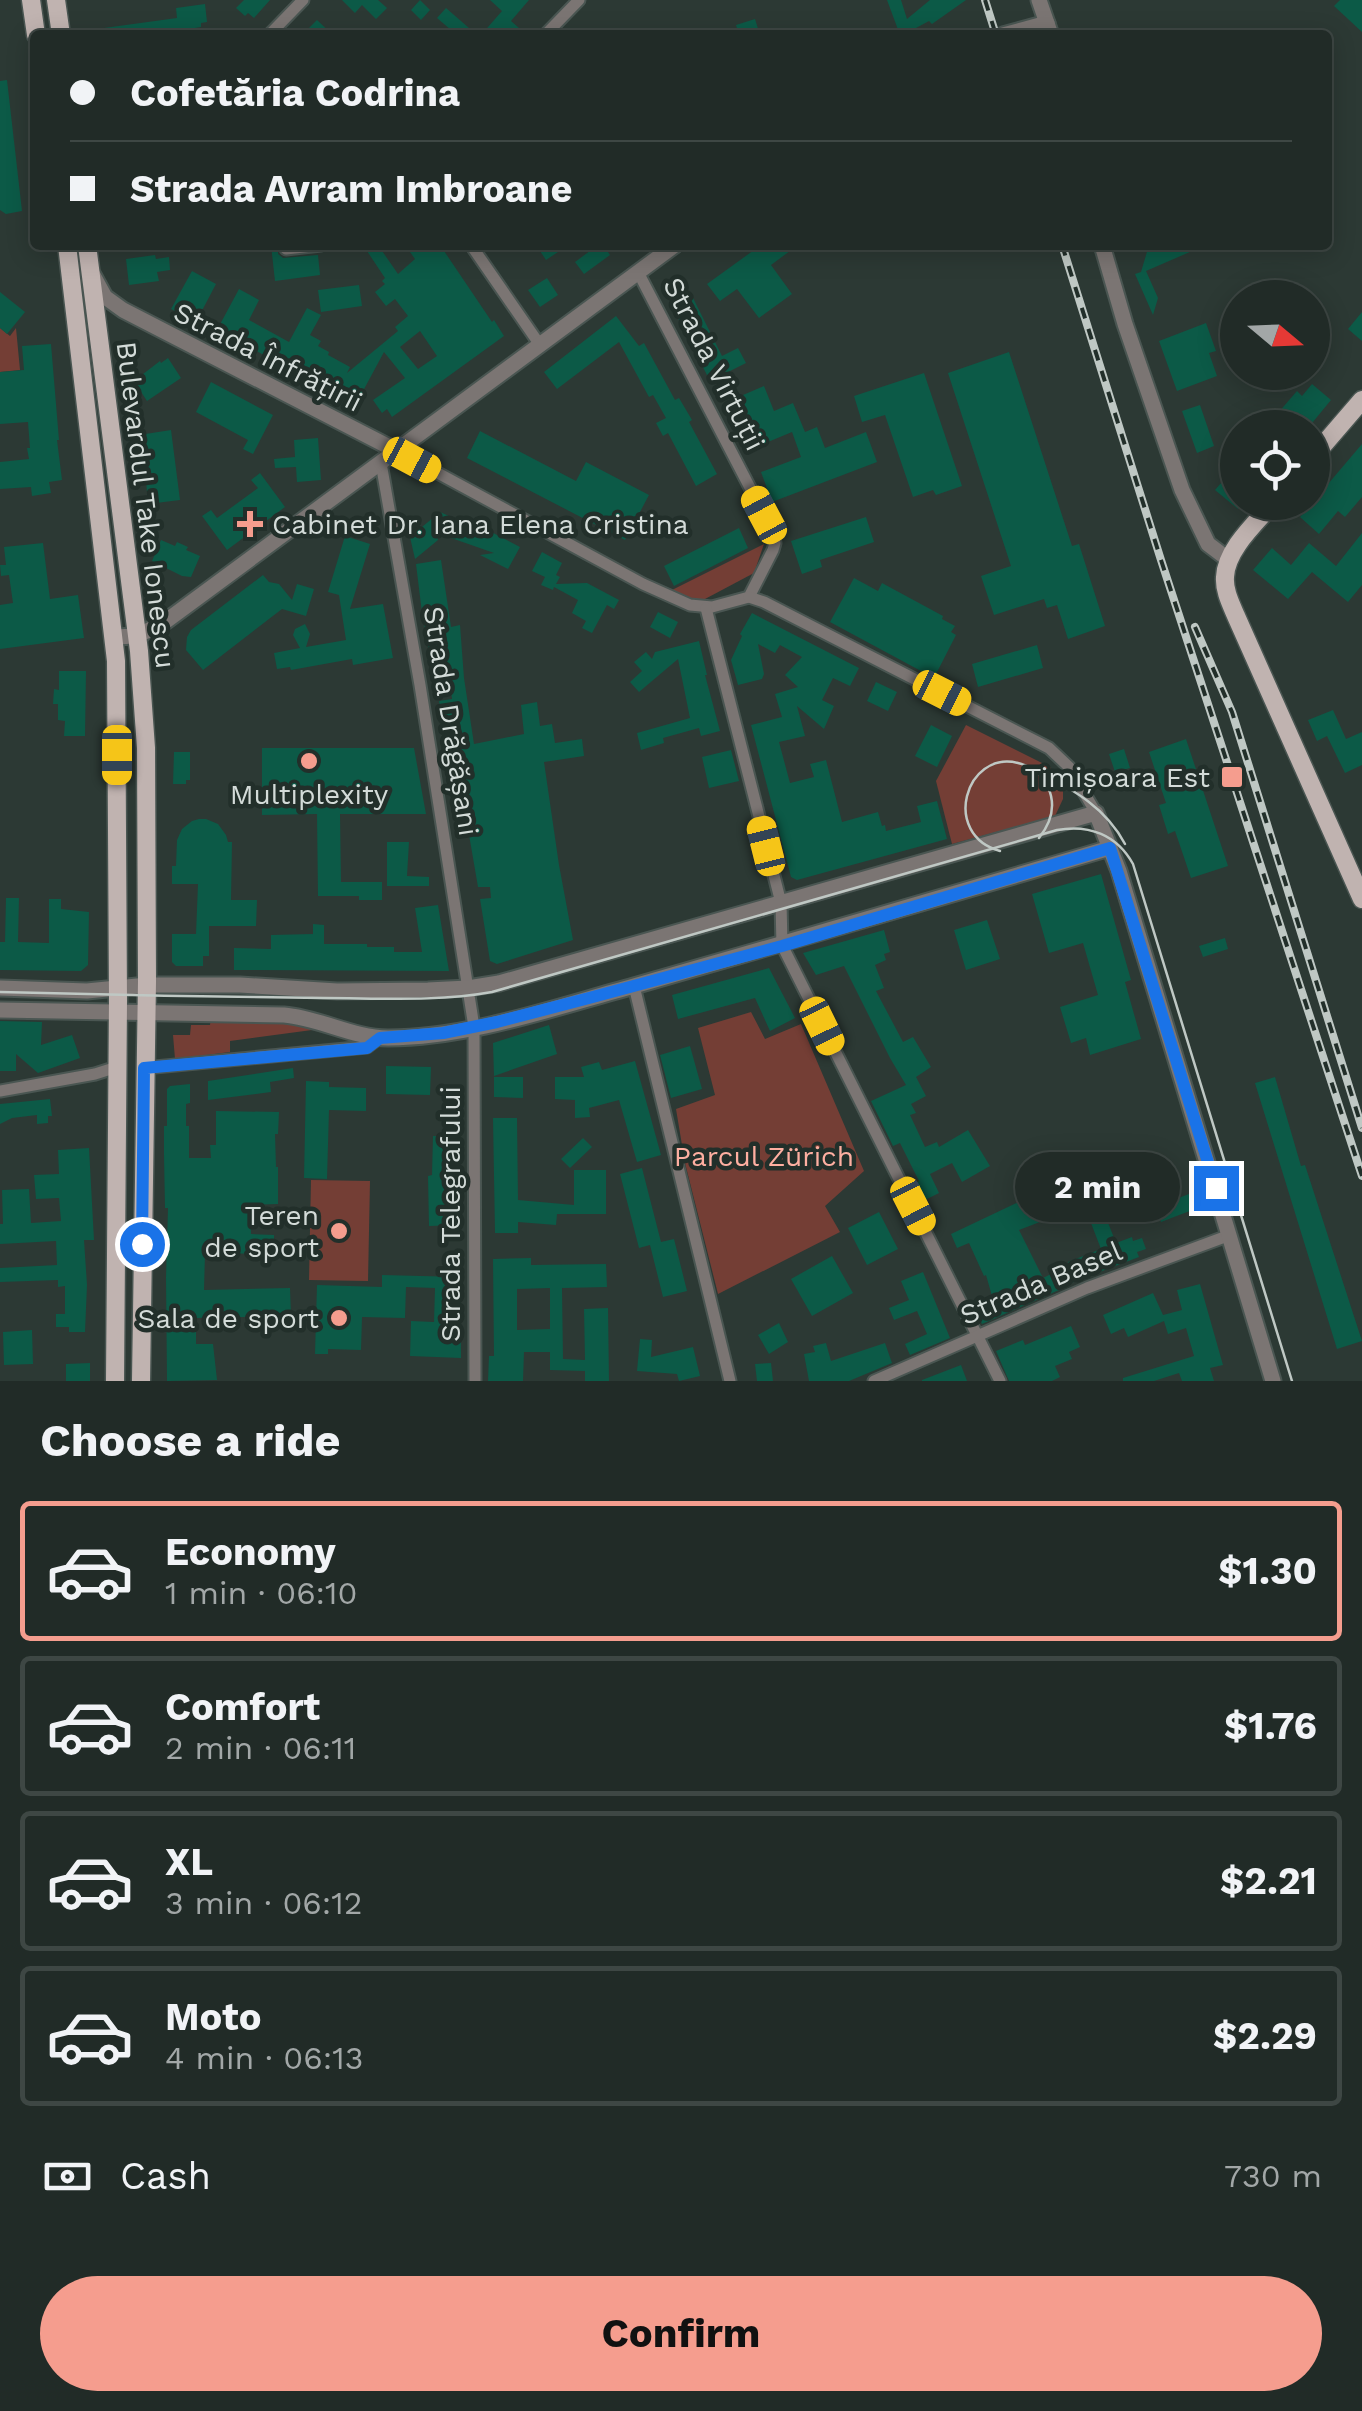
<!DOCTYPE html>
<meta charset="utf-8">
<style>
body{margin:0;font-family:"Work Sans",sans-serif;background:#2d3733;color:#f1f3f6;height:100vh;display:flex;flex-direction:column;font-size:38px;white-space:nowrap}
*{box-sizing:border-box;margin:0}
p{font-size:32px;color:#a2a7a7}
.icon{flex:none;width:55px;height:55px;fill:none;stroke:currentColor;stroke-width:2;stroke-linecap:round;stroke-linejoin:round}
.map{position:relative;height:1381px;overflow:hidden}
.details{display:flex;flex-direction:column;background:#212b27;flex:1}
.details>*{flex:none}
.top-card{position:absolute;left:30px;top:30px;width:1302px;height:220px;border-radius:10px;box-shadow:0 5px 25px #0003,0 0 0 2px #3e4744;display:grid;align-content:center;height:220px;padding:0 40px;background:#212b27}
.needle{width:65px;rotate:109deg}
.fabs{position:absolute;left:1220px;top:280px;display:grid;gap:20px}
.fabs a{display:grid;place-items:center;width:110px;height:110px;border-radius:50%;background:#212b27;box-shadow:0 5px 25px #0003,0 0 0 2px #3e4744;font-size:50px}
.end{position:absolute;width:45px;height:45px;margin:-22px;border:12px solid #1a73e8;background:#fff;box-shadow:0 0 0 5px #fff}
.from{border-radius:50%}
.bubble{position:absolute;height:70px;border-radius:35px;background:#212b27;box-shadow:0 5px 25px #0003,0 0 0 2px #3e4744;font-size:32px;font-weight:700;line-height:70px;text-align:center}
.car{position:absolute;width:30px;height:60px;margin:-30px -15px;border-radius:12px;box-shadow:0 0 8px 2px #0007;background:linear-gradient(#f5c518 24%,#345 0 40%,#f5c518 0 76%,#345 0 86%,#f5c518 0)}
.top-card b{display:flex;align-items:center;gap:35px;height:95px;font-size:38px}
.top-card b+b{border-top:2px solid #3e4744}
.top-card i{width:25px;height:25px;background:#f1f3f6}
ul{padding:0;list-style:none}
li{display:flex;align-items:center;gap:30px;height:140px;margin:0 20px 15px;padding:0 20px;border:5px solid #3e4744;border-radius:10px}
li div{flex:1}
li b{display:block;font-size:38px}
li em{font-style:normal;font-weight:700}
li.selected{border-color:#f59d8e}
li>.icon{width:90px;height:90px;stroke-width:1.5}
h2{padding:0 40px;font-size:45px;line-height:120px}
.pay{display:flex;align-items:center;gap:25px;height:110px;padding:0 40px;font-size:38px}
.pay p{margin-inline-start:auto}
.button{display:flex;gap:20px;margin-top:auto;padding:20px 40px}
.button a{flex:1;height:115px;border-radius:60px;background:#f59d8e;color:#111;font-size:40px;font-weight:700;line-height:115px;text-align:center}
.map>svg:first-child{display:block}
.green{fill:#743e35}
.building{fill:#0c5a47;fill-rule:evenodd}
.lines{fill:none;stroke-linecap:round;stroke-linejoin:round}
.minor-casing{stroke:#4a5652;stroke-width:15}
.tertiary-casing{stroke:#4a5652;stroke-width:19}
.primary-casing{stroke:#4a5652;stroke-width:21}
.minor{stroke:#7b7573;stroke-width:11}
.tertiary{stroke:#7b7573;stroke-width:15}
.primary{stroke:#c0b3b0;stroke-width:18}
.tram{stroke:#bfc8c4;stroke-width:2.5}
.rail-casing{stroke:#bfc8c4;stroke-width:8}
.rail{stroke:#222f2a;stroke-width:4;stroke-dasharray:11;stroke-linecap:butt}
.route{stroke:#1a73e8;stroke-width:12}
.poi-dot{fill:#f59d8e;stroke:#222f2a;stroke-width:4}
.labels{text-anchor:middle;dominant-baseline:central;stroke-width:9;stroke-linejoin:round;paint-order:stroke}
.street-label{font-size:28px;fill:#d3dbd8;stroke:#222f2a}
.poi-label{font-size:28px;fill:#d3dbd8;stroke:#222f2a;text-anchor:end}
.park-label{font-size:28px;fill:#feafa1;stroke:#222f2a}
</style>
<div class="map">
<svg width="1362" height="1381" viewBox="0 0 1362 1381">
<rect width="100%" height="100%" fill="#2c3934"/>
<g class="green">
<path d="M0,328L10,336L16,328L20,370L0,372Z"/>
<path d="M764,544L754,573L705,599L695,600L672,590Z"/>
<path d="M966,725L1050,767L1063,790V799L1055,816L952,844L936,781Z"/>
<path d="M751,1012L765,1039L801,1024L864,1171L825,1206L840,1232L718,1294L685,1163L676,1109L715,1095L698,1028Z"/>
<path d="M211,1018L288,1019L327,1028L230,1041V1052L175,1059L173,1035H190L191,1025H210Z"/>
<path d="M311,1180L370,1181L368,1281L309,1280Z"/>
</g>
<g class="building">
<path d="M244,0H270L254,18L248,13L245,16L236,8Z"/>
<path d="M342,0H378L387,8L376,19L362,5L355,13Z"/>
<path d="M420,0L430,10L421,20L411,10Z"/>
<path d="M490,0H529L511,21L527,35H481L502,11Z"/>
<path d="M887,0H901L907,19L930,0H966L932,24L929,21L903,35H900Z"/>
<path d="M1340,0H1362V32L1334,6Z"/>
<path d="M205,4L207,22L201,23V27L195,28L196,32L171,35H105L104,28L177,18L176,8Z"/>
<path d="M446,8L477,35H457L437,18Z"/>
<path d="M755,19L760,35H739L736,25Z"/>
<path d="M317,20L333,35H302Z"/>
<path d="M7,80L22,211L6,214L0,210V81Z"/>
<path d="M271,245H278V254L283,258L318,255L320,275L275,281Z"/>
<path d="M363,245H378L398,274L415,259L405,245H440L492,322L494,320L504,336L392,417L387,409L382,413L373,400L405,378L384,352L356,404L217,330L239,289L259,300L249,320L289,342L307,308L321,315L310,335L321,341L318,346L329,352L328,355L350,367L347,373L398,331L395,327L408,316L395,299L386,306L375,292L385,284L382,281L385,278ZM420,331L437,356L418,369L400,347Z"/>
<path d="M536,245H553L558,252L546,260Z"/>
<path d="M598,245H603L610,255L584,274L575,262Z"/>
<path d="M761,245H798L771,265L792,294L759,318L737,289L720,301L707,284Z"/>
<path d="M1149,245H1206L1146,271L1158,298L1153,315L1135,274L1141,272Z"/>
<path d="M155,255L156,259L169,257L170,270L157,272L159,281L129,285L126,259Z"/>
<path d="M192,271L216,284L196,322L171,309Z"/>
<path d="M547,278L558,295L540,307L528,290Z"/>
<path d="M359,285L362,306L321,312L318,290Z"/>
<path d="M0,292L25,312L7,334L0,328Z"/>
<path d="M692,296L722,356L738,348L746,363L710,381L672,306Z"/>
<path d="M1362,312V341L1348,329Z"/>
<path d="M616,316L639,346L644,343L675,400L679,398L692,420L689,422L717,474L696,486L668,433L663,436L656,423L666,418L653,395L649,397L619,342L557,389L544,372Z"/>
<path d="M1206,323L1216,351L1209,353L1217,376L1177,391L1159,341Z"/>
<path d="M51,344L59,440H57L62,480L49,482L51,493L32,496L31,487L0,489V462L29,459L27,448H30L28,422L0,424V372L24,370L22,346Z"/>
<path d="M1009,352L1072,546L1079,544L1105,626L1068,639L1057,605L1047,608L1044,599L994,615L981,576L1011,566L948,373Z"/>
<path d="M168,358L181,378L147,401L134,381L160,361L161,363Z"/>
<path d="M924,373L962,486L936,495L933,490L913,497L885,415L862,422L854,396Z"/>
<path d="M211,382L273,415L253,454L243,449L248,440L196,412Z"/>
<path d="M1312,384L1331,400L1308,428H1265L1297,391L1302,396Z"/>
<path d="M764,386L774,411L793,403L805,432L817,427L825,448L866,432L877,462L772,502L761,472L801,457L792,432L749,450L729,401Z"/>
<path d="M1200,405L1214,446L1197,453L1182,411Z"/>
<path d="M171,430L180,500L148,504L144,457H142L139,435Z"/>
<path d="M480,431L576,481L586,462L649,495L625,540L467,458Z"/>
<path d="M318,438L321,480L297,482L296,467L275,468L274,459L295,457L294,440Z"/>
<path d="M1362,444V497L1345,517L1338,511L1319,534L1300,517Z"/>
<path d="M1238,470V509L1215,490L1228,475L1231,477Z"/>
<path d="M260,473L285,507L227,550L202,516L211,510L217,518L258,488L251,480Z"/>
<path d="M440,512L476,528L478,525L520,547L508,569L480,555L494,553L437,533L438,540L415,559L410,537Z"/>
<path d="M866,517L874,542L820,560L822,567L802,574L791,541Z"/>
<path d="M739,528L748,548L674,586L664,566Z"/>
<path d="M1362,533V585L1348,602L1312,572L1288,599L1253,570L1272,548L1291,565L1309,543L1336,566Z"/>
<path d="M345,536L370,544L350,609L383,604L393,658L353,665L352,659L291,670L290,667L277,669L274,653L300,648L293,635L295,629L305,624L310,634L306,647L346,640L339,595L328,592Z"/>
<path d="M161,540L175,546L177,542L188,547L186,550L200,556L191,577L182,576L152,561Z"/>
<path d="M43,543L50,599L78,595L84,638L0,649V605L13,603L9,575L1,576L0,565H6L4,547Z"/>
<path d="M542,552L562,563L556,575L560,577L556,584L587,583L619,600L614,609L607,605L592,633L582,628L586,621L572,613L578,600L554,587L553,590L541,585L545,577L532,571Z"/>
<path d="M441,560L451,627L460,625L464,678L474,744L524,734L521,705L537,702L540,726L552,724L555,743L582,739L584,756L544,762L559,865L573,940L497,964L490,961L480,899L491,898L490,887H478L451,730L444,731L439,701L452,699L449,676L434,679L422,613L416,564Z"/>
<path d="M263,575L269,582L279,584L292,600L297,584L314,589L306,616L282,609L203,670L186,650L187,637L191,630Z"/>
<path d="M854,578L878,591L882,583L943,616L942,619L955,626L951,632L956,635L934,678L830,622Z"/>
<path d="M658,612L678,622L670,638L650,627Z"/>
<path d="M752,613L859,668L850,686L833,678L822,700L834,706L824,729L797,706L805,736L779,742L790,783L814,777L810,764L826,760L842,822L878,812L882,826L885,825L886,831L921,822L917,806L937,801L947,839L797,880L791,877L751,725L782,717L775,694L798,687L785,675L802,657L780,645L775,653L758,644L764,674L762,679L738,685L731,660L742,636L740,634Z"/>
<path d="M699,641L707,675H705L720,731L701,736L699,728L663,738L664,743L641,750L637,733L690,718L678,659L639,692L630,682L642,671L634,662L646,652L652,659L655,652Z"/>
<path d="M1037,645L1043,668L978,687L972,664Z"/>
<path d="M59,671H86L85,736H64L65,721L58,720V704H53L54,689L59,690Z"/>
<path d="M876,682L897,692L888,711L867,701Z"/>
<path d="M1333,710L1346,739L1362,732V765L1345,773L1327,736L1317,741L1308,720Z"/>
<path d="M931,725L952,736L937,767L915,756Z"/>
<path d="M1186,739L1228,866L1191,878L1175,831L1168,834L1159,805L1166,803L1149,752Z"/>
<path d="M262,748H414L426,814H340L341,882H382V900H359V896H318L317,814L262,815Z"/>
<path d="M1124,749L1130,768L1115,772L1109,754Z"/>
<path d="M731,750L739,781L709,788L702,757Z"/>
<path d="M174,752H190V780H186V784H173Z"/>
<path d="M199,819H206L218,824L226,835L228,842H232L231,900H257L256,926H209V956H203V966H176L172,962V934H196L198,884H172V866H176L177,840L182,829L192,821Z"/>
<path d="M387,842H409L407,876L429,877V886H387Z"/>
<path d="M1101,874L1131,980L1125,982L1141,1039L1090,1055L1086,1038L1071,1043L1060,1007L1098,995L1083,943L1049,953L1032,894Z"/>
<path d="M6,898H19L18,942L49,943V899H61V909L89,912L88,965L81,971L0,970V942H5Z"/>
<path d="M438,905L449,971L234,970V948L271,949V935L313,934V924L324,925V944H367V947H394V952H422L415,908Z"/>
<path d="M987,920L1000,959L966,970L954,930Z"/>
<path d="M884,930L890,952L884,954L886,960L875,965L884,988L876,991L903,1042L913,1037L931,1067L916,1077L926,1096L911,1104L916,1113L910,1115L925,1147L937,1142L939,1147L968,1130L990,1166L962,1182L952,1163L930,1174L939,1193L921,1202L913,1185L919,1181L900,1143L893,1146L871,1101L906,1085L890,1058L844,966L816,975L803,953Z"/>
<path d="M1225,938L1228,949L1203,957L1199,946Z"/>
<path d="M769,968L795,1018L770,1031L755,998L678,1019L672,995Z"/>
<path d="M0,1021L42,1022L41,1045L72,1035L80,1058L38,1073L16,1054V1071H0Z"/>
<path d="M549,1025L557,1054L494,1076L493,1043Z"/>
<path d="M690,1046L702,1089L671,1098L660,1055Z"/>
<path d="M635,1061L661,1155L637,1162L619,1100L589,1108L590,1117L575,1118V1100L555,1099V1077H584L581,1067L599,1062L602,1070Z"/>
<path d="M386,1066L431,1067L430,1095L386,1094Z"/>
<path d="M293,1068L294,1078L270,1082L271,1092L208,1100V1081Z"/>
<path d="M494,1077H523V1098L494,1097Z"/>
<path d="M1275,1077L1301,1166L1305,1165L1362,1341L1337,1349L1255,1083Z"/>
<path d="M306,1081L329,1082V1087L366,1088V1111L329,1110L327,1179L304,1178Z"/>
<path d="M190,1084V1103L186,1104V1126H189V1158H211L210,1145H216V1111L279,1112L278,1134H275L276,1167H278V1204L250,1205L251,1234L274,1235V1254L205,1253L204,1290L290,1288L291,1316L196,1318V1344H213L217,1380L167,1381L166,1278L168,1208H165L164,1155V1126H167V1089L170,1086Z"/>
<path d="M50,1099L52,1116H48V1123L37,1124V1115L12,1118L0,1124V1104Z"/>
<path d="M493,1118H517L518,1200L574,1205V1170H606V1214H557L556,1225L518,1222V1233H495Z"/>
<path d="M433,1136L458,1137L457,1225L429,1226L428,1176L432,1175Z"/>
<path d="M583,1138L592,1147L570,1168L561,1159Z"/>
<path d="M89,1148L94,1240H84L87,1285L85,1332H69V1327H56V1314H65V1286L58,1287V1280L0,1282V1268L57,1265L56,1241L0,1244V1224H3L2,1190L29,1189L31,1223L61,1221L59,1198L36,1199L34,1175L59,1174L58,1150Z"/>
<path d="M1080,1158L1103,1216L1105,1215L1116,1243L1132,1237L1133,1241L1142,1238L1146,1249L1137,1252L1139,1257L1068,1284V1286L982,1324L973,1305L992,1296L986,1275L984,1276L969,1243L957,1248L951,1234L1025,1199L1019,1181ZM1084,1205L1101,1249L1068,1262L1069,1265L1043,1278L1019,1230Z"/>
<path d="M642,1168L661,1242L674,1239L687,1291L663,1297L650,1245L639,1248L620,1174Z"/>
<path d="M1189,1194L1195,1209L1161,1222L1155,1207Z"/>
<path d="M879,1212L898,1249L867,1265L848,1228Z"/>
<path d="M832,1256L853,1293L812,1316L791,1279Z"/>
<path d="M531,1258V1265L606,1264L607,1287L562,1288L563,1359L585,1360L584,1309L608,1308L609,1381H585V1371L550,1370V1352H524L523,1381H488L489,1356H494L493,1259ZM550,1288V1329L517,1330V1289Z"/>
<path d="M923,1272L950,1338L910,1355L905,1344L927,1334L917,1311L894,1320L889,1308L909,1300L901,1281Z"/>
<path d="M382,1275L460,1277L461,1358L410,1356L411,1321L434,1322L435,1288L406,1287L405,1318L362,1317L361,1350L328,1349V1354H315L317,1285L382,1287Z"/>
<path d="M1200,1284L1223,1365L1210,1368L1214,1381H1182L1179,1373L1154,1381H1123V1378L1194,1356L1186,1328L1168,1334L1164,1321L1128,1337L1124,1328L1111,1334L1103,1315L1153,1293L1163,1315L1182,1310L1177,1290Z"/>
<path d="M779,1323L788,1342L769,1354L758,1335Z"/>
<path d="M1071,1326L1080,1347L1069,1352L1072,1359L1055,1366L1060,1377L1052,1381H1009L996,1351L1023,1340L1025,1345Z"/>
<path d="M32,1330L33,1364L4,1365L3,1332Z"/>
<path d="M640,1339L652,1340L651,1357L693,1347L700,1376L679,1381L677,1374L637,1371Z"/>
<path d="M826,1343L831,1361L885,1343L892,1363L849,1381H809L804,1354L815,1352L813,1346Z"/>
<path d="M90,1363V1381H66V1364Z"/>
<path d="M771,1363L773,1381H757L755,1364Z"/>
<path d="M961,1365L967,1381H922V1380Z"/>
</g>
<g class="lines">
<g class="minor-casing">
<g id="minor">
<path d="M269,35L303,0"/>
<path d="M545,35L579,0"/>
<path d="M471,245L540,345"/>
<path d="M286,249L321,245"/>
<path d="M397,451L643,584L690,605L712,607L749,597L773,550L775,543L773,532L638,272"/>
<path d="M381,463L420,685L474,1027L475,1381"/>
<path d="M749,597L764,602L1049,748L1069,767L1096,813"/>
<path d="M706,608L781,903L782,945L1000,1381"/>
<path d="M634,986L730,1381"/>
<path d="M144,1068L367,1047L380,1037"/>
<path d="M0,1091L95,1074L117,1067"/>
<path d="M874,1381L1087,1288L1230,1235"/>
</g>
</g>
<g class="tertiary-casing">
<g id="tertiary">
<path d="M1039,0L1051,35"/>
<path d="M1003,35L1047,23"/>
<path d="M1102,245L1125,324L1182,490L1208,544L1229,560"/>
<path d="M93,275L105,297L123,310L397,451"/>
<path d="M115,637L136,636L162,624L675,245"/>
<path d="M0,988L87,991L147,985H240L337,991L428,990L468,988L499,983L1096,813L1119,871L1273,1381"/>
<path d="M0,1010L284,1015C320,1018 353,1038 388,1038C469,1038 556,1007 634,986C793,941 951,894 1110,848"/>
</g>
</g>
<g class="primary-casing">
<g id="primary">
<path d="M31,0L36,35"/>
<path d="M56,0L61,35"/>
<path d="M67,245L116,661L118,1000L115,1381"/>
<path d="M87,245L139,651L146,748L147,981L141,1381"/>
<path d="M1312,458L1362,400"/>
<path d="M1274,502C1257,522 1226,549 1225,577C1224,591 1231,604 1236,616L1362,899"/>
</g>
</g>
<use href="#minor" class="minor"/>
<use href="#tertiary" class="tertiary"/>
<use href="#primary" class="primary"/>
<g class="tram">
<path d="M1039,772C1074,790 1106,808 1125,844"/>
<path d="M1000,851C941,835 965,750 1018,763C1031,766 1042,775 1048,787C1056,805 1051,823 1039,838"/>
<path d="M0,992C108,995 215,997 323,998C379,998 437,1002 492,992L1057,830C1089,824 1117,835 1133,864L1292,1381"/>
</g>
<g class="rail-casing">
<g id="rail">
<path d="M985,0L996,35"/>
<path d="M1062,245L1161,560L1362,1176"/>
<path d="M1195,627L1232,712L1362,1128"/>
</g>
</g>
<use href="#rail" class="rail"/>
</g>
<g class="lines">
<path class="route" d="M142,1244L144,1068L367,1048L380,1038L443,1033L497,1022L589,998L782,946L1110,848L1216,1188"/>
</g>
<g class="poi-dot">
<path d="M245 509h10v10h10v10h-10v10h-10v-10h-10v-10h10z"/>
<circle cx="309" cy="761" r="10"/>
<rect x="1220" y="765" width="24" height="24" rx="5"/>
<circle cx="339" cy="1231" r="10"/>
<circle cx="339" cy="1318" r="10"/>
</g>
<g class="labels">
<g class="street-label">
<text transform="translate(268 357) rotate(27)">Strada Înfrățirii</text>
<text transform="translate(714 364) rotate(63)">Strada Virtuții</text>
<text transform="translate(146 505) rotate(83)">Bulevardul Take Ionescu</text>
<text transform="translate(451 721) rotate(81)">Strada Drăgășani</text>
<text transform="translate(450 1214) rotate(-90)">Strada Telegrafului</text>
<text transform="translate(1041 1283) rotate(-23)">Strada Basel</text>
</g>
<g class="poi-label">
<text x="272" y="524" text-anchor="start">Cabinet Dr. Iana Elena Cristina</text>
<text x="1210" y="777">Timișoara Est</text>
<text x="309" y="794" text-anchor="middle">Multiplexity</text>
<text x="319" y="1215">Teren<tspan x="319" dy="32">de sport</tspan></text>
<text x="319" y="1318">Sala de sport</text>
</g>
<g class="park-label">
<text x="764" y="1156">Parcul Zürich</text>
</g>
</g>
</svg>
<div class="fabs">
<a><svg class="needle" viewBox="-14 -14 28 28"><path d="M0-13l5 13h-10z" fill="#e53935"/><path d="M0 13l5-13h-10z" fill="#a2a7a7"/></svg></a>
<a><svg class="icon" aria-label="locate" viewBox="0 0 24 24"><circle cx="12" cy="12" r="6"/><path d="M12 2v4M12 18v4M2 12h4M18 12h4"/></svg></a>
</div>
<i class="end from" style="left:142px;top:1244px"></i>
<i class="end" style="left:1216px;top:1188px"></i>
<div class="bubble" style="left:1015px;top:1152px;width:165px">2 min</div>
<i class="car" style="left:412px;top:460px;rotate:118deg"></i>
<i class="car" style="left:764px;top:515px;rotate:332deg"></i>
<i class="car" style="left:942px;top:693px;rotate:117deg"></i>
<i class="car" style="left:117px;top:755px;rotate:180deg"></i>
<i class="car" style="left:766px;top:846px;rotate:346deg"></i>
<i class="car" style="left:822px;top:1026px;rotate:154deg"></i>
<i class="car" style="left:913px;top:1206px;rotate:153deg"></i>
<div class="top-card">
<b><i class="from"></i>Cofetăria Codrina</b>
<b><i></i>Strada Avram Imbroane</b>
</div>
</div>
<section class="details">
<h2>Choose a ride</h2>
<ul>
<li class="selected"><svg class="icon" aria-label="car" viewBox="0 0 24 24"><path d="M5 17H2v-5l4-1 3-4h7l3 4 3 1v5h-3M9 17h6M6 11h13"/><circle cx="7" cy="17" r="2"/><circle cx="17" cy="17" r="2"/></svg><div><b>Economy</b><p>1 min · 06:10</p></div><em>$1.30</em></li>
<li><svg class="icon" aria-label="car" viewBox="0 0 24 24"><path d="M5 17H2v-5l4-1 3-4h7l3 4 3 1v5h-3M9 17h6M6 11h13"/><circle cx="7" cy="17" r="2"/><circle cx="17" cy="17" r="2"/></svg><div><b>Comfort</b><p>2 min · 06:11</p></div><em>$1.76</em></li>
<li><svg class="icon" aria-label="car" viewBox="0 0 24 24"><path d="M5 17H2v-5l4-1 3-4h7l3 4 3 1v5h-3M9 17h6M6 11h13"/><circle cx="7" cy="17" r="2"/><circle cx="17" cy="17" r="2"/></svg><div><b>XL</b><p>3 min · 06:12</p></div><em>$2.21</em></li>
<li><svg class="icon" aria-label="car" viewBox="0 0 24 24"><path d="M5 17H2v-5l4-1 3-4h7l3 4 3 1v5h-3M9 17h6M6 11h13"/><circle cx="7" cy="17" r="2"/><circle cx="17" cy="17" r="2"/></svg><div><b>Moto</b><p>4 min · 06:13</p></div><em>$2.29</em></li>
</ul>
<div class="pay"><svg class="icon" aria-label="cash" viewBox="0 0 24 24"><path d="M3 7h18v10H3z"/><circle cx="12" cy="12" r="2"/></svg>Cash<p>730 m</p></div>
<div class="button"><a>Confirm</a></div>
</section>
